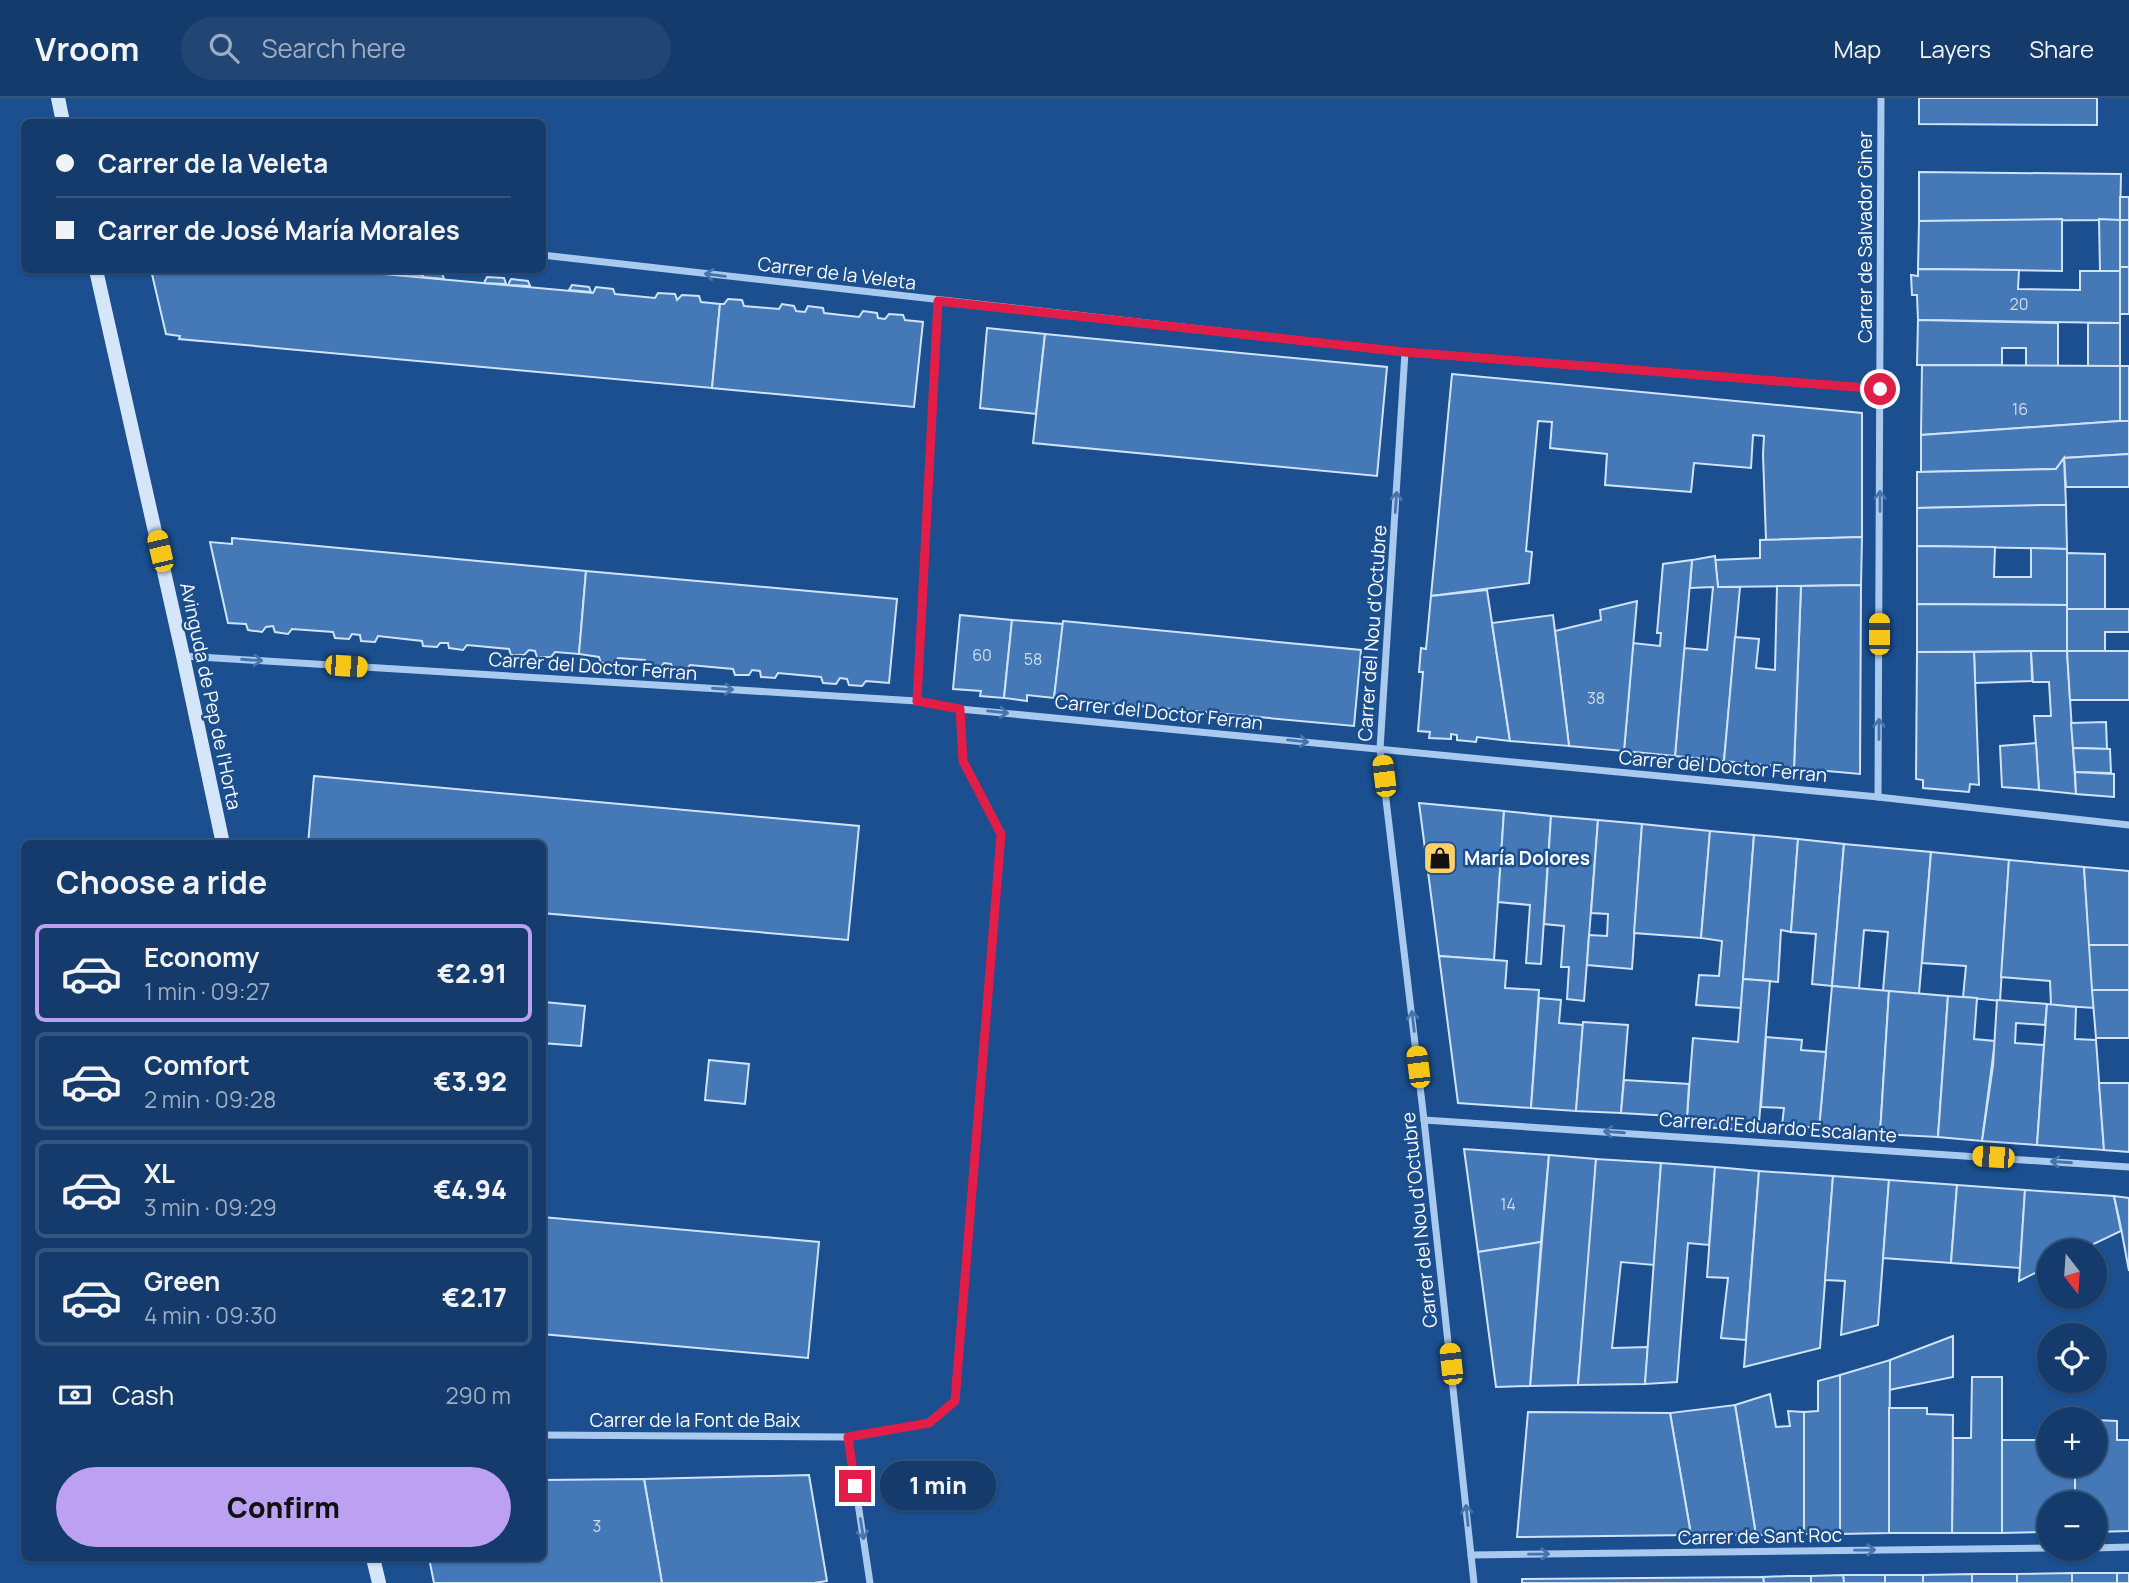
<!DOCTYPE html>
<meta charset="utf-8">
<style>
body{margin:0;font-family:Manrope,sans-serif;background:#214673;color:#f1f3f6;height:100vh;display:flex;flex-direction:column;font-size:26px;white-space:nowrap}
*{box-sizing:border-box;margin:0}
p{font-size:23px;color:#9dadc1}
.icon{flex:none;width:38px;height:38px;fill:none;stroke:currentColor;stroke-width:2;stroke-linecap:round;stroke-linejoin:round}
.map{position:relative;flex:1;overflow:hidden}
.side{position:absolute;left:21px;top:742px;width:525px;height:721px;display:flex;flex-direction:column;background:#143b6b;border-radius:10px;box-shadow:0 2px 5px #0004,0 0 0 2px #33557e}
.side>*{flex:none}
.top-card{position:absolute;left:21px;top:21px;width:525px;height:154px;border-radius:10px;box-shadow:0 2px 5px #0004,0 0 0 2px #33557e;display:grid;align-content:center;height:154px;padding:0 35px;background:#143b6b}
.needle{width:46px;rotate:163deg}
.controls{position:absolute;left:2037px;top:1141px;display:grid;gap:14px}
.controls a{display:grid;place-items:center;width:70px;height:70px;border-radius:50%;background:#143b6b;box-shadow:0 2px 5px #0004,0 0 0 2px #33557e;font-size:35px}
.end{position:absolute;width:32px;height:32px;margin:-16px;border:9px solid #e11d48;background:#fff;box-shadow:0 0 0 4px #fff}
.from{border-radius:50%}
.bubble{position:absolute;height:49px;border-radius:24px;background:#143b6b;box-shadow:0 2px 5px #0004,0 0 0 2px #33557e;font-size:23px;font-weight:800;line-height:49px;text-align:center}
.car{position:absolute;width:21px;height:42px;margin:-21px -10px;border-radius:9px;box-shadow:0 0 5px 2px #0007;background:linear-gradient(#f5c518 24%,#345 0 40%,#f5c518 0 76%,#345 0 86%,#f5c518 0)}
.top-card b{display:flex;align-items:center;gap:24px;height:66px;font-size:26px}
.top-card b+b{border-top:2px solid #33557e}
.top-card i{width:18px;height:18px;background:#f1f3f6}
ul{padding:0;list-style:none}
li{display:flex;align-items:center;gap:21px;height:98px;margin:0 14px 10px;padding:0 21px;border:4px solid #33557e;border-radius:10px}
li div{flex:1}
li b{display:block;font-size:26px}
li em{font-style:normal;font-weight:800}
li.on{border-color:#bca0f2}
li>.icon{width:63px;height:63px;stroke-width:1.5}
h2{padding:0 35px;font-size:32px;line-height:84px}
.pay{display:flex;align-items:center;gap:18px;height:77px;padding:0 35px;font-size:26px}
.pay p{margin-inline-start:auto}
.button{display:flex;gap:14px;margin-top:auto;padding:14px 35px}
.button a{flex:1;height:80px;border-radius:42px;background:#bca0f2;color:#111;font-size:28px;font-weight:800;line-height:80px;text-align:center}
header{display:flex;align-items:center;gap:42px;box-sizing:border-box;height:98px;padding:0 35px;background:#143b6b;border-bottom:2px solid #33557e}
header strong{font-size:33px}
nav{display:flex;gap:38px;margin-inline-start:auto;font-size:24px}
.search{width:490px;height:63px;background:#214673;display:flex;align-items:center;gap:18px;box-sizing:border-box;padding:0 24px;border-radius:38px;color:#9dadc1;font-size:26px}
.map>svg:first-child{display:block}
.building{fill:#4478b7;stroke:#cfe3fa;stroke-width:2}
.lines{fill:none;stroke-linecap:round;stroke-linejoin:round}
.street{stroke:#a9c9ee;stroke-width:7}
.secondary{stroke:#d6e6fa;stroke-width:14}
.oneway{stroke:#4674ac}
.route{stroke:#e11d48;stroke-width:9}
.labels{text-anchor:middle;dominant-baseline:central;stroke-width:5;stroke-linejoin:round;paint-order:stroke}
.number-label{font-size:16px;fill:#d0dded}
.street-label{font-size:19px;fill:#fff;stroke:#1b4f8f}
.poi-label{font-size:19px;font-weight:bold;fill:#fff;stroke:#1b4f8f;text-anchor:start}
</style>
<header>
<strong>Vroom</strong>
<div class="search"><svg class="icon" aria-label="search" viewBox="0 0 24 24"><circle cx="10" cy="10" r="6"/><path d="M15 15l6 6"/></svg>Search here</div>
<nav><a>Map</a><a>Layers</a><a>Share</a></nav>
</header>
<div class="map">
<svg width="2129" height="1485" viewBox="0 0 2129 1485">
<rect width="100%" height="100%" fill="#1b4f8f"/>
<g class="building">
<path d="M1919,0H2097V27L1919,26Z"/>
<path d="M1919,74L2121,76L2120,122L1919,123Z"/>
<rect x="2120" y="99" width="9" height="23"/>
<path d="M2062,121V173L1918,171L1919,123Z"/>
<path d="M2099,121L2120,122V173H2100Z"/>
<rect x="2120" y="122" width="9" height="47"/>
<rect x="2120" y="169" width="9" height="47"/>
<path d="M1918,171L2019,172L2018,191L2080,192V173H2120V225L1918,222L1917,197H1912L1911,177L1918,178Z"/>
<path d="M151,172H339L593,195L596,189L613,191L615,196L655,200L658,195L675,196L677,202L682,197L699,198L701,204L720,206L712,290L179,241L180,238L166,236Z"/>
<path d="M401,172L419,173L421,177L398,176Z"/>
<path d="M425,174L442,175L444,181L422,179Z"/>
<path d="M487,179L504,180L506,186L484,185Z"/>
<path d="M511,181L528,183L530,188L508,187Z"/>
<path d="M572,187L589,189L591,194L569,192Z"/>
<path d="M728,201L742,202L744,208L779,211L782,206L794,208L796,213L805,214L808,208L823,210L824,215L859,219L863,213L877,215L878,220L885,221L889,216L903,217L905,222L923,224L914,309L712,290L720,206H724Z"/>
<path d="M1918,222L2058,225V268H2026V250H2002V267H1917Z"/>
<rect x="2088" y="225" width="32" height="43"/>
<path d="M987,230L1045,236L1036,316L980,310Z"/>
<path d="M1045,236L1387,269L1377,378L1033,345Z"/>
<path d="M1922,267L2120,268V323L1921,337Z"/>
<rect x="2120" y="268" width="9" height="55"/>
<path d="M1452,276L1862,315V439L1766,442L1763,356L1764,338L1753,337L1751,370L1694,365L1691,394L1605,387L1607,356L1550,350L1552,324L1538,323L1526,453L1532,454L1529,485L1431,498Z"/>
<path d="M2120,323H2129V356L2064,360L2056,371L1921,374V337Z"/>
<path d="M2129,356V389H2066L2064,360Z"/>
<path d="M2064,360L2066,407L1917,410V374L2056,371Z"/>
<path d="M2040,407H2066L2067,451L1917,448V410Z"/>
<path d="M1862,439L1861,487L1718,489L1715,462L1760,460V442Z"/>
<path d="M232,440L586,473L579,556L555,554L551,559H537L535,553L529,552L524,557H511L509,551L467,547L463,552L449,550L448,545H440L437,549L423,548L422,543L378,538L375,544L361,543L360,537L352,536L349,541L335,540L333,534L292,531L288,536L275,534L273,528L266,529L262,534L248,532L246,526L228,525L210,444L232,446Z"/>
<path d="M1917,448L1995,449L1994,479H2031V450L2067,451V507L1917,506Z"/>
<path d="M2067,455L2105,456V511H2067Z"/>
<path d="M1715,458L1718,489H1740L1724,663L1675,658L1684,550L1707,552L1713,489L1690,490L1692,462Z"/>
<path d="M1692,462L1675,658L1624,653L1633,545L1660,548L1661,535H1657L1663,466Z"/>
<path d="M586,473L897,501L889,585L866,583L862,588L849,587L847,581L840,580L836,586L823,585L821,579L778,575L775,580L761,579L760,573L752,572L749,577H735L733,571L690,567L686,572L673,571L671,566L664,565L660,570L647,568L645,562L618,560L615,565H601L599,559L579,556Z"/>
<path d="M1861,487L1860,676L1794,670L1801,488Z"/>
<path d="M1777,488H1801L1794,670L1724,663L1735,539L1759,541L1756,570L1775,572Z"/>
<path d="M1487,492L1510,643L1477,639L1476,644L1457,642V637L1451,636V641L1429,640L1430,634L1418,633L1423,574H1419L1421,550L1426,551L1431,498Z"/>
<path d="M1637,503L1624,653L1569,648L1555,533L1601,522L1600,512Z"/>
<path d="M1917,506L2067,507V553L1917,554Z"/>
<path d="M2067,511H2129V534H2105V553H2067Z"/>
<path d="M960,517L1012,522L1004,600L980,598L981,593L953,591Z"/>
<path d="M1553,517L1569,648L1510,643L1492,525Z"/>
<path d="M1012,522L1063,526L1054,600L1027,597V603L1004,600Z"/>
<path d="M1063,523L1361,552L1354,628L1054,600Z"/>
<path d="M2031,553L2032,583L1975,585L1974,554Z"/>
<path d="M2031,553H2067L2076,696L2039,692L2034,618H2051L2049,584H2033Z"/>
<path d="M2067,553H2129V602H2070Z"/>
<path d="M1917,554H1974L1979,687L1970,686L1969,694L1923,690V682L1916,681Z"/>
<path d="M2106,624L2107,651L2073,650L2071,625Z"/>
<path d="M2036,645L2039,692L2002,689L2000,648Z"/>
<path d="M2073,650L2110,651L2111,675L2075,674Z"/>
<path d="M2075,674L2114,676V699L2076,696Z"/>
<path d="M314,678L859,728L848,842L542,815V746H308Z"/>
<path d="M1419,705L1504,713L1494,862L1439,858Z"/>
<path d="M1504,713L1551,718L1541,866L1526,865L1530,807L1498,804Z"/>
<path d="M1551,718L1598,722L1584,903L1567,901L1569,869H1561L1564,828L1544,826Z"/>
<path d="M1598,722L1642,726L1632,871L1587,867L1589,837L1607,838L1608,816L1591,815Z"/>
<path d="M1642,726L1710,733L1701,840L1634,835Z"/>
<path d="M1710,733L1754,737L1741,910L1696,907L1699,877L1719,878L1722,843L1701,840Z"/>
<path d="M1754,737L1798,741L1791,834L1781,832L1778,884L1743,881Z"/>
<path d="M1798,741L1844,746L1832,888L1812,886L1816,836L1791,834Z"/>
<path d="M1844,746L1931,754L1919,896L1883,893L1888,834L1864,832L1859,891L1832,888Z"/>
<path d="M1931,754L2009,762L2000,903L1963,899L1966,868L1922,865Z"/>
<path d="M2009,762L2084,769L2094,910L2051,907L2050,883L2001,879Z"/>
<path d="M2084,769L2129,773V847H2089Z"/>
<path d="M2089,847H2129V892H2092Z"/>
<path d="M1439,858L1507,863L1505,890L1539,892L1531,1010L1458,1005Z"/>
<path d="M1743,881L1770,883L1759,1025L1755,1024L1754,1033L1691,1028L1692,1019H1687L1693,940L1738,944Z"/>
<path d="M1832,888L1889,893L1880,1036L1819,1030Z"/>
<path d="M2092,892H2129V940H2096Z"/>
<path d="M1889,893L1948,898L1938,1039L1880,1036Z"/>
<path d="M1948,898L1977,900L1974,941L1995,943L1982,1043L1938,1039Z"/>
<path d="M1539,900L1561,902L1559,925L1583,927L1576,1013L1531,1010Z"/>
<path d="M1997,902L2047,906L2045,927L2016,925L2015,945L2044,947L2037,1047L1982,1043L1993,968Z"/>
<path d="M544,904L585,908L581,948L542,945Z"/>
<path d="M2047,906L2076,909L2075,941L2096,942L2104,1052L2037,1047Z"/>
<path d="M1583,924L1628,927L1621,1015L1576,1013Z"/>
<path d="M1766,939L1802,942L1801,952L1826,954L1819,1030L1782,1027L1784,1010L1761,1009Z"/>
<path d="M709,962L749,966L745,1006L705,1002Z"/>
<path d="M1624,982L1689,986L1687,1019L1621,1015Z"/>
<path d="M2099,985H2129V1054L2104,1052Z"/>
<path d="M1464,1051L1549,1057L1541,1144L1478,1154Z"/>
<path d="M1549,1057L1596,1061L1591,1135L1578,1287L1530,1288Z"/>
<path d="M1596,1061L1661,1065L1654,1167L1621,1164L1612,1250L1648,1249L1645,1286L1578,1287Z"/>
<path d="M1661,1065L1715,1069L1709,1147L1688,1145L1677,1284L1645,1286Z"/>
<path d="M1715,1069L1759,1073L1746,1242L1721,1240L1728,1180L1707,1179Z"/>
<path d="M1759,1073L1833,1078L1820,1250L1744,1269Z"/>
<path d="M1833,1078L1889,1082L1878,1227L1841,1237L1845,1183L1825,1182Z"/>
<path d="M1889,1082L1957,1087L1951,1165L1883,1160Z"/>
<path d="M1957,1087L2025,1092L2020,1170L1951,1165Z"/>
<path d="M2025,1092L2114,1098L2121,1133L2079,1153H2049V1168L2019,1183Z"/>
<path d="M2114,1098L2129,1100V1173L2120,1125Z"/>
<path d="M542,1119L819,1144L808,1260L542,1236Z"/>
<path d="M1541,1144L1530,1288L1496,1289L1478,1154Z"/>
<path d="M1953,1238V1279L1889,1292L1890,1262Z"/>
<path d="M1890,1262L1889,1435L1840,1436V1277Z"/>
<path d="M1840,1277V1436H1804V1314L1818,1313V1283Z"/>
<path d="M1972,1279H2002V1435H1952L1953,1340H1971Z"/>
<path d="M1770,1296L1776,1329L1790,1328L1788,1313L1804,1314V1436L1756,1437L1735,1307Z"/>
<path d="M1735,1307L1756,1437H1723V1442H1696V1437H1691L1670,1315Z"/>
<path d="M1889,1310H1927V1316L1953,1317L1952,1435H1889Z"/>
<path d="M1528,1314L1670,1315L1691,1437L1517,1439Z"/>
<path d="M2095,1322L2117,1323V1342H2129V1433L2095,1434V1405H2075V1367H2095Z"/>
<path d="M2002,1342H2049V1367H2075V1405H2049V1434L2002,1435Z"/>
<path d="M809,1377L827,1483L814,1485H662L644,1381Z"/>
<path d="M644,1381L662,1485H434L429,1460H542V1382Z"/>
<rect x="2072" y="1475" width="45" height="10"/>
<path d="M2072,1475V1485H2017V1476Z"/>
<rect x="2117" y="1475" width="12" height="10"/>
<path d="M1972,1476V1485H1923V1477Z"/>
<rect x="1972" y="1476" width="45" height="9"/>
<path d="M1843,1477H1885V1485H1844Z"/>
<path d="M1843,1477L1844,1485H1811V1478Z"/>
<rect x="1885" y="1477" width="38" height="8"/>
<path d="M1788,1478H1811V1485H1764L1763,1479Z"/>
<path d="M1763,1479L1764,1485H1522V1481Z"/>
</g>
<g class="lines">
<g class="street">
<path d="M542,157L1405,254L1880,291"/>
<path d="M1405,254L1380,651L1424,1022L1474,1485"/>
<path d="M183,558L917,603L960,611L1878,699L2129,727"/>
<path d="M917,603L938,203"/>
<path d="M1878,699L1881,0"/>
<path d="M1424,1022L2129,1069"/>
<path d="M542,1337L848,1339L929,1325L955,1303L1001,735L963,663L960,611"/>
<path d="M848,1339L870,1485"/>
<path d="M2095,1450L2129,1449"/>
<path d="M1471,1457L2049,1450"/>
</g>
<g class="secondary">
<path d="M58,0L63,24"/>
<path d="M96,172L183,558L223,746"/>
<path d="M373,1460L379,1485"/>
</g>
</g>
<defs><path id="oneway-shaft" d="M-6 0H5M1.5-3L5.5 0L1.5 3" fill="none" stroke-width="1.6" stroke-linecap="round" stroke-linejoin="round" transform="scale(1.75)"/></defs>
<g class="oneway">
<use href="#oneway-shaft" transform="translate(715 177) rotate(-173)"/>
<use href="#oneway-shaft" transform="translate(1880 403) rotate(-90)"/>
<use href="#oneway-shaft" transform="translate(1396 404) rotate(-86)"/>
<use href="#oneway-shaft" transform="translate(252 562) rotate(4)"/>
<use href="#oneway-shaft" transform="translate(723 591) rotate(4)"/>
<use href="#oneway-shaft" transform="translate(998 614) rotate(6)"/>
<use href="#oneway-shaft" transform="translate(1879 631) rotate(-90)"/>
<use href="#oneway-shaft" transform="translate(1298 643) rotate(6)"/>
<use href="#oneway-shaft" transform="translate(1413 923) rotate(-97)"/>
<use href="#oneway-shaft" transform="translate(1614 1034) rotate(-176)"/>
<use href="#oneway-shaft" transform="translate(2061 1064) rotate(-176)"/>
<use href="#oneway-shaft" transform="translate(1467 1417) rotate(-96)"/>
<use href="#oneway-shaft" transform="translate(862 1431) rotate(81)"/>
<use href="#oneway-shaft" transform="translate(1865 1452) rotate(-1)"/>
<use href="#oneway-shaft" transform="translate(1539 1456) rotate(-1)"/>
</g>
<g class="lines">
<path class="route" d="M855,1388L848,1339L929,1325L955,1303L1001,736L963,663L960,611L917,603L938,203L1405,254L1880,291"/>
</g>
<defs>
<g id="shop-square" transform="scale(1.75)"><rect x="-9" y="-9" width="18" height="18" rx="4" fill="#ffd166" stroke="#1b4f8f"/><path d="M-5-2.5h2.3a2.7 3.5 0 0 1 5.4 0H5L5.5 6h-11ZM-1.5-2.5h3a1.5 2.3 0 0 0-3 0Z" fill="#111"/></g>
</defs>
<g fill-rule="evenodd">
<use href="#shop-square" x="1440" y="760"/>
</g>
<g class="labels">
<g class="number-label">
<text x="2019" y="206">20</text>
<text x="2020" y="311">16</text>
<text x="982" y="557">60</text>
<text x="1033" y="561">58</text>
<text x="1596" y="600">38</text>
<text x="1508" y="1106">14</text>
<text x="597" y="1428">3</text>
</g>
<g class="street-label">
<text transform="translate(1865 139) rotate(-90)">Carrer de Salvador Giner</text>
<text transform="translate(837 175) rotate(7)">Carrer de la Veleta</text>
<text transform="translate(1372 535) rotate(-86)">Carrer del Nou d'Octubre</text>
<text transform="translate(593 568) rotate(4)">Carrer del Doctor Ferran</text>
<text transform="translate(211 598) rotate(78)">Avinguda de Pep de l'Horta</text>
<text transform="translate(1159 614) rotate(6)">Carrer del Doctor Ferran</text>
<text transform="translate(1723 668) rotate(5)">Carrer del Doctor Ferran</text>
<text transform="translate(1778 1029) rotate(4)">Carrer d'Eduardo Escalante</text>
<text transform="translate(1419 1122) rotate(-96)">Carrer del Nou d'Octubre</text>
<text x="695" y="1322">Carrer de la Font de Baix</text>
<text transform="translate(1760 1438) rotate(-1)">Carrer de Sant Roc</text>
</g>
<g class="poi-label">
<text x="1464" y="760">María Dolores</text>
</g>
</g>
</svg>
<div class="controls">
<a><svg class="needle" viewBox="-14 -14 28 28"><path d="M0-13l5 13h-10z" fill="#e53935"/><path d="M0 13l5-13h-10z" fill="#9dadc1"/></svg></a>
<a><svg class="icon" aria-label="locate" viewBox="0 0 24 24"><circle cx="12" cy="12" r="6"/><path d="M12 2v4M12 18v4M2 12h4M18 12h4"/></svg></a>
<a>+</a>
<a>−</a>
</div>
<i class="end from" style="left:1880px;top:291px"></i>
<i class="end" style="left:855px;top:1388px"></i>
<div class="bubble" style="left:880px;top:1363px;width:116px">1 min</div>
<i class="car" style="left:160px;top:453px;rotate:347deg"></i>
<i class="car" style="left:1879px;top:536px;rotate:0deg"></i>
<i class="car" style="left:346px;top:568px;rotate:94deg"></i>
<i class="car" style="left:1384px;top:678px;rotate:353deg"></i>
<i class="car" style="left:1418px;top:969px;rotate:353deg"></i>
<i class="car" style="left:1993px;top:1059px;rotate:274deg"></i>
<i class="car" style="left:1451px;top:1266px;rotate:354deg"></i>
<div class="top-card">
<b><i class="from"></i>Carrer de la Veleta</b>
<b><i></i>Carrer de José María Morales</b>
</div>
<section class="side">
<h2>Choose a ride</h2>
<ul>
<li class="on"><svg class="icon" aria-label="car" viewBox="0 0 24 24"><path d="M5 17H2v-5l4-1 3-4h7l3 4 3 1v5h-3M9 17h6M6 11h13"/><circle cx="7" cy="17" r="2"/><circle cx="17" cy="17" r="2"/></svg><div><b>Economy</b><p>1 min · 09:27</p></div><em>€2.91</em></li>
<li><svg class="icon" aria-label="car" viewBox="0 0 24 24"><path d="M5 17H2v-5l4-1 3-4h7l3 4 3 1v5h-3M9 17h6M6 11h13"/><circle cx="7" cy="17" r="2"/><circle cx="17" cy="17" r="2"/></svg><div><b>Comfort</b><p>2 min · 09:28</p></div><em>€3.92</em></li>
<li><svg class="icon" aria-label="car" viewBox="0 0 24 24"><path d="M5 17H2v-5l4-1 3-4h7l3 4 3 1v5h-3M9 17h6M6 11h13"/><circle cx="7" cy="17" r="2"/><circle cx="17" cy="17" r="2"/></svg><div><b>XL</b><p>3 min · 09:29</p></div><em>€4.94</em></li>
<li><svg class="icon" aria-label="car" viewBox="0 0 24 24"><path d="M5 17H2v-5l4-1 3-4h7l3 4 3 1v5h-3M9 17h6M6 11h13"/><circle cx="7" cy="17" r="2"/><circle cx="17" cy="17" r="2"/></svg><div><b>Green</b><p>4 min · 09:30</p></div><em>€2.17</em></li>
</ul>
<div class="pay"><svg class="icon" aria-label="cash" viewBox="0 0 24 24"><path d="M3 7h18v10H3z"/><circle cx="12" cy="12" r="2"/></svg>Cash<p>290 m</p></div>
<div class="button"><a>Confirm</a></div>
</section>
</div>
